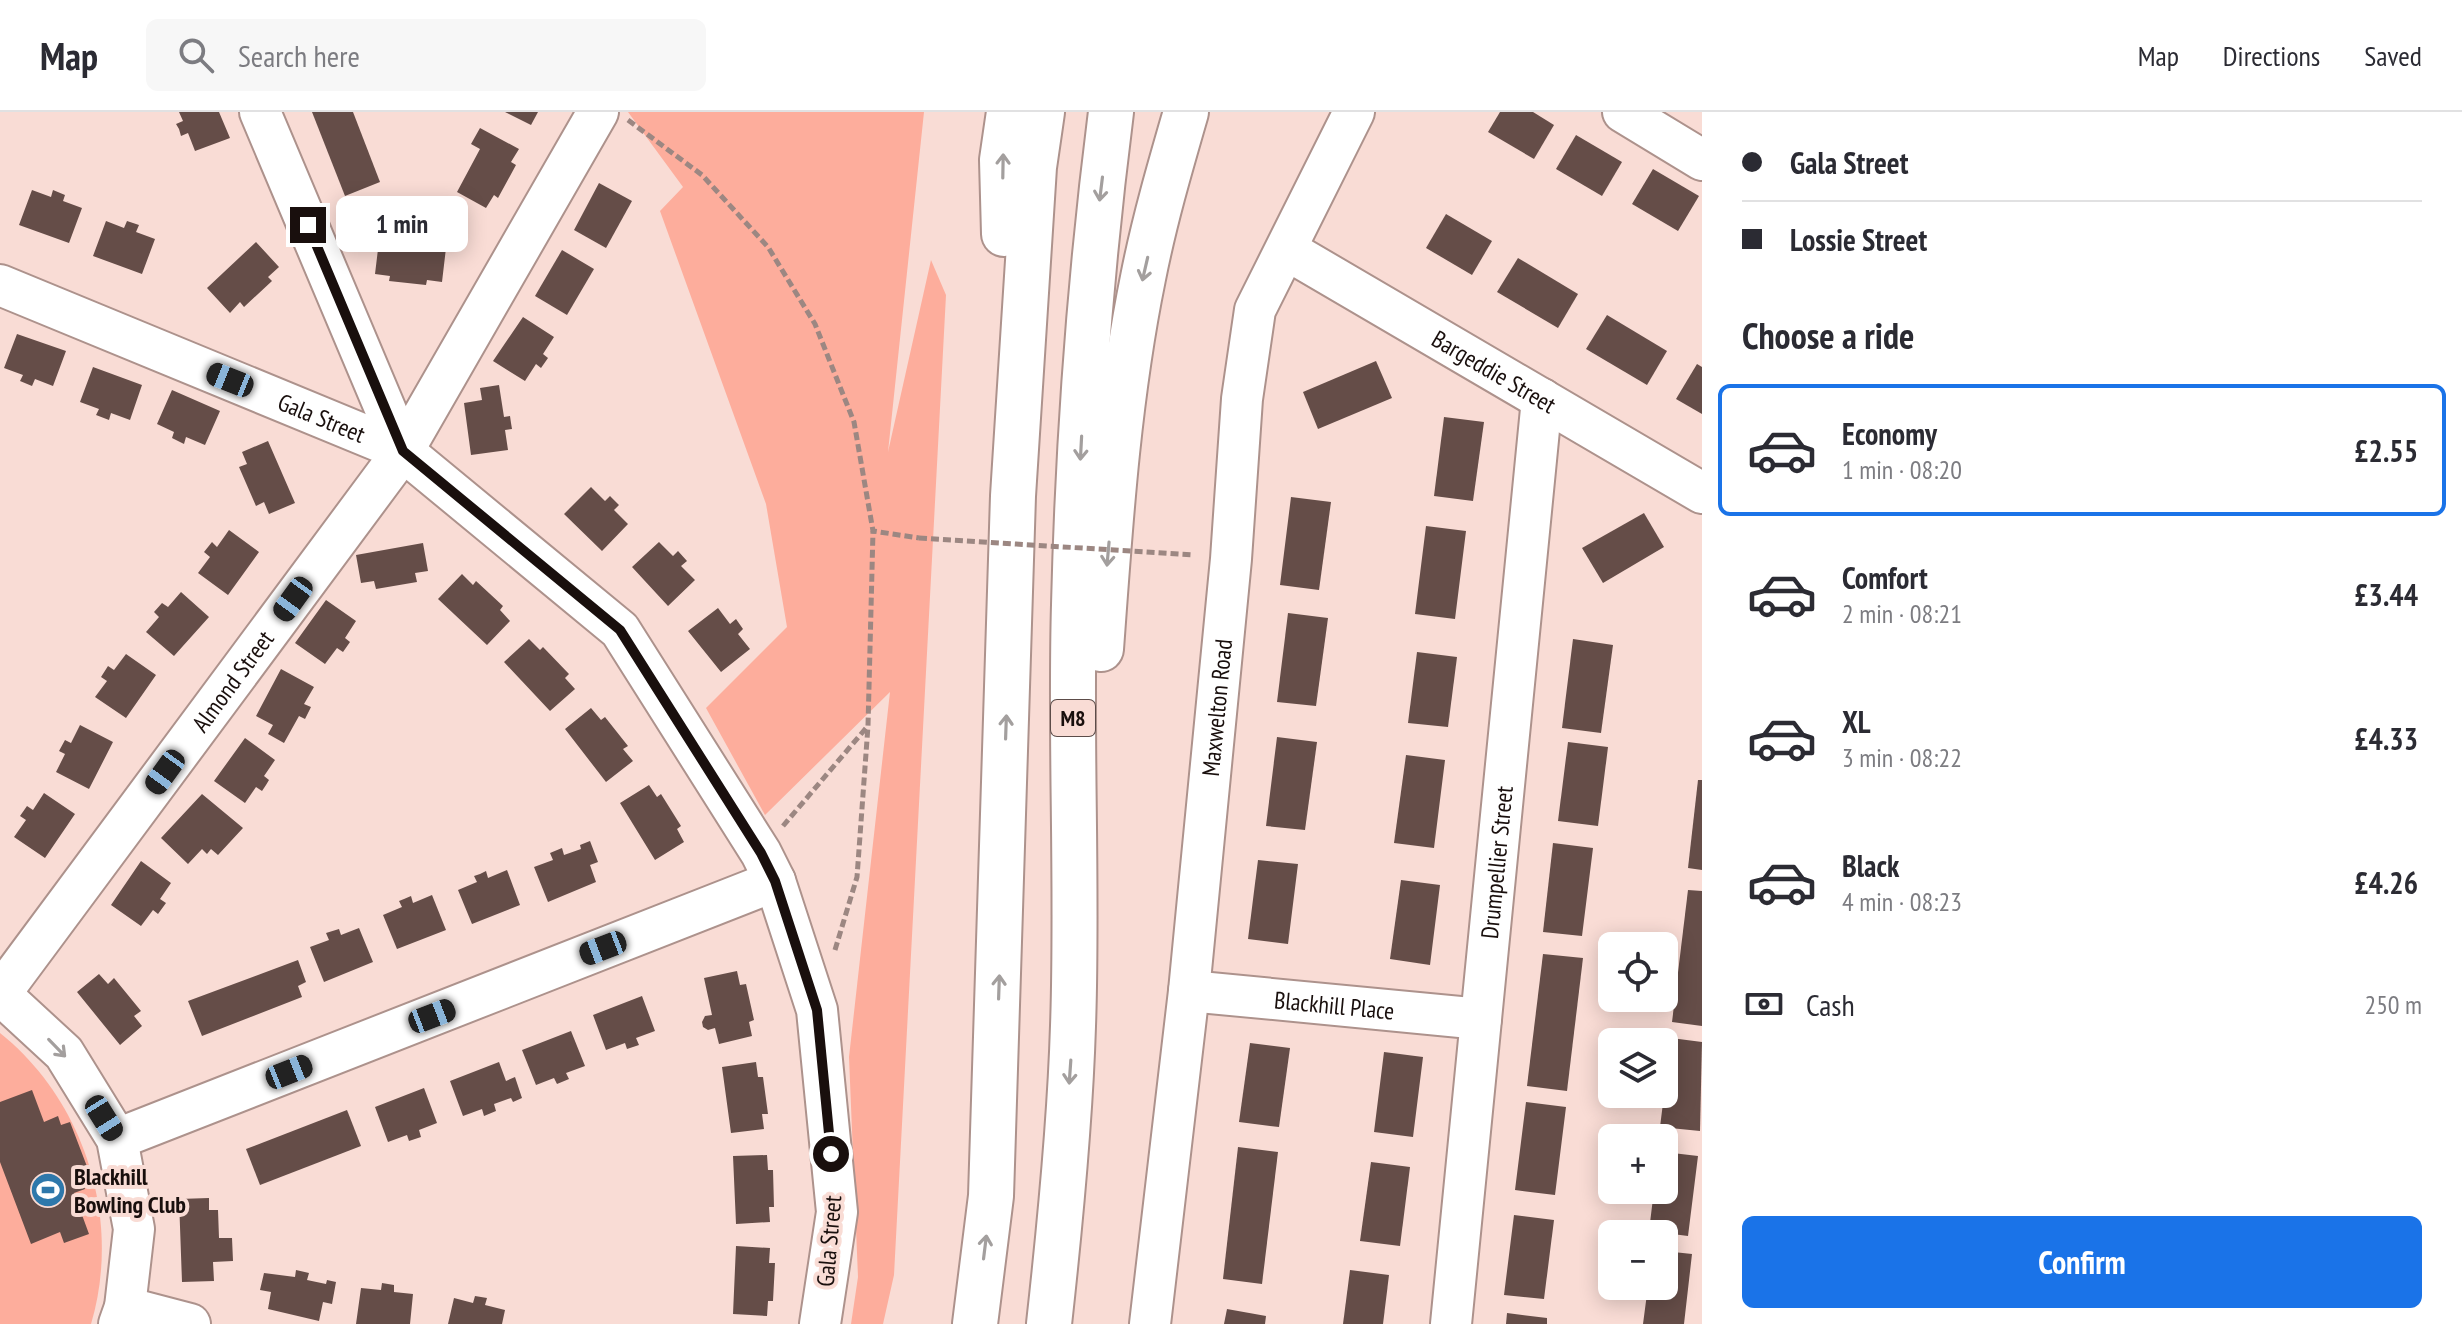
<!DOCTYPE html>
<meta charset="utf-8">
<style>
body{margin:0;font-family:"PT Sans Narrow",sans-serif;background:#f7f7f7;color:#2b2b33;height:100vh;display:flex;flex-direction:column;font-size:30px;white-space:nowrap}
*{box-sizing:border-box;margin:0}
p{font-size:26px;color:#7c7c81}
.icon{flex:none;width:44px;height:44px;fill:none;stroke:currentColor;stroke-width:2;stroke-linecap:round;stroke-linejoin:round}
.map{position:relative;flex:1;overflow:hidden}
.panel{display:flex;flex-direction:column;background:#fff;width:760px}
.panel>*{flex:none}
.hud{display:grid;align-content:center;height:176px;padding:0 40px;background:#fff}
.controls{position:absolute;left:1598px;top:820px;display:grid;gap:16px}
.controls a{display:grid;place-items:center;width:80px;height:80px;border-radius:12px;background:#fff;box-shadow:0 4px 20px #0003;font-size:40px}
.end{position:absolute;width:36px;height:36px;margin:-18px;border:10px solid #190f0d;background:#fff;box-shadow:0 0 0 4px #fff}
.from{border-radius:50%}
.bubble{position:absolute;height:56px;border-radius:12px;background:#fff;box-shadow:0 4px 20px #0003;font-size:26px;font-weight:700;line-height:56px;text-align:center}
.car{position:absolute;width:24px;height:48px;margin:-24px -12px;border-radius:10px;box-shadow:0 0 6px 2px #0007;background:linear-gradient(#222 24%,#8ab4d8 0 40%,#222 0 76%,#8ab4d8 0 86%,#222 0)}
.hud b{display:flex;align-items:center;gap:28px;height:76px;font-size:30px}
.hud b+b{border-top:2px solid #e1e1e2}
.hud i{width:20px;height:20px;background:#2b2b33}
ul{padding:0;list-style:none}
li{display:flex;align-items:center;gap:24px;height:132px;margin:0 16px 12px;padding:0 24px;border:4px solid transparent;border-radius:12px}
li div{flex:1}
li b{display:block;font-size:30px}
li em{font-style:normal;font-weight:700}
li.active{border-color:#1a73e8}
li>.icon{width:72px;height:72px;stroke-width:1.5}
h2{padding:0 40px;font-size:36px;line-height:96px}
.pay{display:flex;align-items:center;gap:20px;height:88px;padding:0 40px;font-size:30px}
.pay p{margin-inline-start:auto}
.primary-button{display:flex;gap:16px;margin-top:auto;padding:16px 40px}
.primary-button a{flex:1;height:92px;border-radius:12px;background:#1a73e8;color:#fff;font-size:32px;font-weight:700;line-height:92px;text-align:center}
header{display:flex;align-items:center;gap:48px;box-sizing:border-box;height:112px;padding:0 40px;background:#fff;border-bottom:2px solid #e1e1e2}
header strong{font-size:38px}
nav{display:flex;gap:44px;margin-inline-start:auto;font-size:28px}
.search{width:560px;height:72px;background:#f7f7f7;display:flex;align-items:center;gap:20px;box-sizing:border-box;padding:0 28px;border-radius:12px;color:#7c7c81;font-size:30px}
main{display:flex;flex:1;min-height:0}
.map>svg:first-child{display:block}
.green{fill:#fdad9c}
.building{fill:#654d48}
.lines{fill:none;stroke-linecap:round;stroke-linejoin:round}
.minor-casing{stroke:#ad928c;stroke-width:44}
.highway-casing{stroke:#ad928c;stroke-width:48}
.path{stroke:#9c8782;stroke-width:5;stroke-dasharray:8 4;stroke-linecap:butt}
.minor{stroke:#fff;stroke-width:40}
.highway{stroke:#fff;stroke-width:44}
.path-bridge{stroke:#9c8782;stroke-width:5;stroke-dasharray:8 4;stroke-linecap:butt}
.oneway{stroke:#a39f9e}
.route{stroke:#190f0d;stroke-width:10}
.labels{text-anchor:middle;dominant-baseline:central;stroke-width:8;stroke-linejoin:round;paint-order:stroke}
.shield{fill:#f9dcd5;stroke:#5c4c49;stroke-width:2}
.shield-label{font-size:22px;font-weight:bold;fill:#190f0d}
.street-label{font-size:24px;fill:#190f0d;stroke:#f9dcd5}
.poi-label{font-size:24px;font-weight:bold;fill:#190f0d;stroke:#f9dcd5;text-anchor:start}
</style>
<header>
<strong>Map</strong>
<div class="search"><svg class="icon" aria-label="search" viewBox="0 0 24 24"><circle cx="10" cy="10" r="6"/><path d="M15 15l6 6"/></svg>Search here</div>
<nav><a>Map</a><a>Directions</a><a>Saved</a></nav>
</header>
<main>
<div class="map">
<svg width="1702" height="1212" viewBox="0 0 1702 1212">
<rect width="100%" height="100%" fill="#f9dcd5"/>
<g class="green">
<path d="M628,0H924L888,340L931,148L946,183L894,1163L883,1212H851L858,1165L849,945L890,580L765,703L706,596L787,515L766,392L660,99L683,75Z"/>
<path d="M0,921C85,989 122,1108 91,1212H0Z"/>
</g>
<g class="building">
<path d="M179,0H219L230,26L195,39L188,21L181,24L179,17L176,12L183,9Z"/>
<path d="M312,0H353L380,70L345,84Z"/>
<path d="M505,0H538L531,13Z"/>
<path d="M1500,0H1533L1554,13L1534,47L1488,20Z"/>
<path d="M480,16L519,37L511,50L516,53L498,86L494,83L486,96L457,80L480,37L471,32Z"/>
<path d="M1576,23L1622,50L1602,84L1556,57Z"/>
<path d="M1653,57L1699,84L1678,119L1632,92Z"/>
<path d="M599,71L632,89L606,136L574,118Z"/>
<path d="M32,78L51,85L53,78L65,83L63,89L82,96L69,131L19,113Z"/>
<path d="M1446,102L1492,129L1472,163L1426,136Z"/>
<path d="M106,109L124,116L127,109L139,113L136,120L155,127L142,162L93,144Z"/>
<path d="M389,120L399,121L398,131L446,136L442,170L427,168L426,173L389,169L390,164L375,162L379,129L388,130Z"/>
<path d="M256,130L279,155L268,165L272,169L244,195L240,190L230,201L207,176Z"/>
<path d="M562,138L594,157L567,203L535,184Z"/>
<path d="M1518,146L1578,182L1558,216L1497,180Z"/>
<path d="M1607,203L1667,239L1647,273L1586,237Z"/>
<path d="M523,205L554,225L543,242L548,246L541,256L536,252L525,269L493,249Z"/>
<path d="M17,222L66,239L53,274L35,267L32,274L20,269L23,263L4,256Z"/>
<path d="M1376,249L1392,286L1318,317L1303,280Z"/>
<path d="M1697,252L1702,255V302L1676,287Z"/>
<path d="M93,255L142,273L130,308L111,301L109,308L96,303L99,297L80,290Z"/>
<path d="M499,273L504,305L510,304L511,311L512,317L505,318L508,338L471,343L464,291L482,288L480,276Z"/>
<path d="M172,278L220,299L205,333L186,325L184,332L172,326L174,320L157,312Z"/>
<path d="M1444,305L1484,310L1473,389L1434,384Z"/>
<path d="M268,329L295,391L269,402L264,390L256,394L239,355L247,352L242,340Z"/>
<path d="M591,375L605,389L610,384L619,393L614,398L628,412L602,439L564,402Z"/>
<path d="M1291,385L1331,390L1319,478L1280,473Z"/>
<path d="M1644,401L1664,435L1603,471L1582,436Z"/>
<path d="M1426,414L1466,419L1455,507L1415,502Z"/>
<path d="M229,418L259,440L228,483L198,461L210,445L204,440L212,430L217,435Z"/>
<path d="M659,430L673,444L678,439L687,449L681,454L695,468L668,494L632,455Z"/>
<path d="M423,431L428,459L415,461L417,470L376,477L374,469L361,471L356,443Z"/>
<path d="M462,462L473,473L476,469L503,494L500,498L510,509L487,533L438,487Z"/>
<path d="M181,480L209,505L174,544L146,520L159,505L154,500L162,491L168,495Z"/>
<path d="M326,488L356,509L345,526L350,530L343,540L337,536L325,552L295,531Z"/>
<path d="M718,496L730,512L736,507L743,517L738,522L750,537L721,560L688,519Z"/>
<path d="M1288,501L1328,506L1316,594L1277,590Z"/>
<path d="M529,527L540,538L543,535L569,562L565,566L575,577L550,599L504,550Z"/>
<path d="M1573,527L1613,533L1601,621L1562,616Z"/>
<path d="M1417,540L1457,545L1448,615L1408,611Z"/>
<path d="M126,542L156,563L126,606L95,585L107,569L101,565L108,554L114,558Z"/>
<path d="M281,557L314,575L304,592L311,595L305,607L299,604L284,631L268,622L273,613L256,604Z"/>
<path d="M591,596L601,608L605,605L628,634L623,637L633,649L606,670L565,617Z"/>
<path d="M80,613L113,630L89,677L56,660L65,642L59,639L65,628L71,631Z"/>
<path d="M1277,625L1317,630L1305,718L1266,714Z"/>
<path d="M245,626L275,648L264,664L269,668L266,673L262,679L256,675L245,691L214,669Z"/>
<path d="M1568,630L1608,635L1598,714L1558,709Z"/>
<path d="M1406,643L1445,648L1434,736L1394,731Z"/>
<path d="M1698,668H1702V758L1688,756Z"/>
<path d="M649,673L657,685L661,682L681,714L677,717L684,730L655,748L620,691Z"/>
<path d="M44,681L75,702L45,746L14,725L26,708L20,704L27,694L33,698Z"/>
<path d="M202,682L243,716L218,743L211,737L207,742L202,737L188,752L161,726Z"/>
<path d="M590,729L598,750L590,753L596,770L548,790L534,755L553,748L550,741L562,736L564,743L581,737L580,733Z"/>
<path d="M1553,731L1593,736L1582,824L1543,820Z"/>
<path d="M1258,748L1298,752L1288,832L1248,827Z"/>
<path d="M141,749L171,771L160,787L166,791L158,802L153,798L141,814L111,793Z"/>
<path d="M507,758L520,793L472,812L458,778L477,770L474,764L480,762L486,759L488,766Z"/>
<path d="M1401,768L1440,773L1430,853L1390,847Z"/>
<path d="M1688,778L1702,779V914L1672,910Z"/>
<path d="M432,783L446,818L397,837L383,803L402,795L399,789L404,787L411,784L413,791Z"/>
<path d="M359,816L373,850L324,870L310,835L329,828L326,821L339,817L341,823Z"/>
<path d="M1543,842L1583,846L1567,979L1527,974Z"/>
<path d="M298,848L306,870L298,874L302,885L202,924L188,889Z"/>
<path d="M737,859L740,873L746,872L754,908L749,910L752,924L719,932L715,916L708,918L703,915L702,910L705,904L712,903L704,866Z"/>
<path d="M99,862L108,872L114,866L141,899L134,904L142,914L120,933L77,880Z"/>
<path d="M642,884L655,919L636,926L639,933L627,937L625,931L606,938L593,903Z"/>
<path d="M571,919L585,954L566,961L569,967L557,972L554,966L536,973L522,938Z"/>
<path d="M1671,926L1702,930L1700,1019L1660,1015Z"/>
<path d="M1250,931L1290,936L1279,1015L1239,1010Z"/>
<path d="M1384,940L1423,945L1413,1025L1374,1020Z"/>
<path d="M499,950L506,969L515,965L522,986L513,990L511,986L494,992L496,999L484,1004L482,997L463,1004L450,969Z"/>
<path d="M756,950L758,965H763L768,1002H762L764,1017L731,1021L722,955Z"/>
<path d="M424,976L437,1011L419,1018L421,1025L409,1029L407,1023L388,1030L375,995Z"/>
<path d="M32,978L44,1010L58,1004L61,1013L70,1010L91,1065L82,1068L85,1077L74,1081L89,1122L64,1131L60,1120L31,1132L0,1050V990Z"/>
<path d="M1526,990L1566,995L1555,1083L1515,1078Z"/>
<path d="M347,998L361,1034L260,1073L246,1037Z"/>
<path d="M1238,1035L1278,1040L1262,1172L1223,1167Z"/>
<path d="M1664,1040L1698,1044L1688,1124L1649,1119L1654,1078H1664Z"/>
<path d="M767,1043L768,1058H773L774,1095H769L770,1110L736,1112L733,1044Z"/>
<path d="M1371,1050L1410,1055L1400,1134L1360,1129Z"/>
<path d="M209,1086V1098H218L219,1126H232L233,1149L213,1150L214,1169L182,1170L179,1087Z"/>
<path d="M1514,1103L1554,1108L1544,1187L1504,1183Z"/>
<path d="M736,1134L770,1136L769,1151H775L773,1189H768L767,1204L733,1202Z"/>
<path d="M1664,1139L1692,1142L1684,1212H1643L1648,1174H1664Z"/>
<path d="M296,1158L309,1161L307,1168L326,1172L327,1168L336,1170L332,1192L323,1190L319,1209L268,1197L271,1180L260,1178L264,1161L295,1165Z"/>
<path d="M1350,1158L1389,1163L1383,1212H1343Z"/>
<path d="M382,1171L394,1173V1180L413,1182L410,1212H356L361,1176L381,1178Z"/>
<path d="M475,1184L487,1186L485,1193L505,1198L502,1212H448L454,1186L473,1191Z"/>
<path d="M1227,1197L1266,1204L1265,1212H1224Z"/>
<path d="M1507,1201L1547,1206V1212H1506Z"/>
</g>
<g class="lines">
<g class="minor-casing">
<g id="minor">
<path d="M260,0L403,339"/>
<path d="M1623,0L1702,48"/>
<path id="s1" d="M1287,138L1702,381"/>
<path id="s2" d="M0,173L403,339L620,518L761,741L775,769L817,898L837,1100L820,1212"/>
<path id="s3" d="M1189,879L1481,907"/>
<path d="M117,1027L775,769"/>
<path d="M125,1195L190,1212"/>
<path id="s4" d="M119,1212L125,1195L134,1117L117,1027L64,941L0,882L403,339L598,0"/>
<path id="s5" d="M1150,1212L1189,879L1231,447L1242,287L1255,198L1354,0"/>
<path id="s6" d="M1451,1212L1542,287"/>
</g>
</g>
<g class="highway-casing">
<g id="highway">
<path d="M1004,122L1002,48L1009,0"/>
<path d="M1101,537C1110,413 1118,288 1143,166C1154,110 1170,55 1186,0"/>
<path d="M975,1212L991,1084L1013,384L1034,55L1042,0"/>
<path d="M1049,1212C1060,1113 1070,1013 1073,914C1078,774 1070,633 1074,493C1078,328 1090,164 1111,0"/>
</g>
</g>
<g class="path">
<path d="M628,8L702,63L768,135L815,212L854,310L873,419L919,426"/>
<path d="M783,714L867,615"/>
<path d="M835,838L857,765L868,614L873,419"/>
</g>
<use href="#minor" class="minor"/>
<use href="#highway" class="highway"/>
<path class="path-bridge" d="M919,426L1194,443"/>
</g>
<defs><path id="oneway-shaft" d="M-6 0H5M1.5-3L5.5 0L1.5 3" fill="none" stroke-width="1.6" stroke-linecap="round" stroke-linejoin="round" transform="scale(2)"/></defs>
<g class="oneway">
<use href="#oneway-shaft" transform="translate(1003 54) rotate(-89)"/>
<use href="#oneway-shaft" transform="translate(1101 77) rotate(97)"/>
<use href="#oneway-shaft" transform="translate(1145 157) rotate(103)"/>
<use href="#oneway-shaft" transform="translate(1081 336) rotate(93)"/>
<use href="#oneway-shaft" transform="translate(1108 442) rotate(95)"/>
<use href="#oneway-shaft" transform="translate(1006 615) rotate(-88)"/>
<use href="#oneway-shaft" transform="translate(999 875) rotate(-88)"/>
<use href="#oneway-shaft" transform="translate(57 936) rotate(46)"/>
<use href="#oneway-shaft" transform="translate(1070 960) rotate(94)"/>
<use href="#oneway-shaft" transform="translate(985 1135) rotate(-83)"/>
</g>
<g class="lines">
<path class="route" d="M308,113L403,339L620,518L761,741L775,769L817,898L831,1042"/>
</g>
<defs>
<g id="stadium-disc" transform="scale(1.8)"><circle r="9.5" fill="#2e78ab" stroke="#f9dcd5"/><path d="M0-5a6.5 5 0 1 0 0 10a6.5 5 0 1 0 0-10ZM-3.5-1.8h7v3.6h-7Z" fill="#fff"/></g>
</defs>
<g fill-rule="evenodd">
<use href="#stadium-disc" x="48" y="1078"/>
</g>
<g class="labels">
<rect class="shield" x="1051" y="588" width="44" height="36" rx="6"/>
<g class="shield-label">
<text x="1073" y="606">M8</text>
</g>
<g class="street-label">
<text stroke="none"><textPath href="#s1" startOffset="240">Bargeddie Street</textPath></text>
<text stroke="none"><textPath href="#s2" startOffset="348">Gala Street</textPath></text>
<text stroke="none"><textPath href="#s4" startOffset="766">Almond Street</textPath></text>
<text stroke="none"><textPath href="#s5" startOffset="620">Maxwelton Road</textPath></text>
<text stroke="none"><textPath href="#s6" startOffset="464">Drumpellier Street</textPath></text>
<text stroke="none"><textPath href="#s3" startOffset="146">Blackhill Place</textPath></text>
<text transform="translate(829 1129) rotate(-85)">Gala Street</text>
</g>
<g class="poi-label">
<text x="74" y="1064">Blackhill<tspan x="74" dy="28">Bowling Club</tspan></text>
</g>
</g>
</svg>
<div class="controls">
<a><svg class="icon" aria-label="locate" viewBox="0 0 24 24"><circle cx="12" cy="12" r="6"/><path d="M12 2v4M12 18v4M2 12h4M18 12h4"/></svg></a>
<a><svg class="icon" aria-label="layers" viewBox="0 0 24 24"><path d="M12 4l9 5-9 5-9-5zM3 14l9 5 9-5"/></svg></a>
<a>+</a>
<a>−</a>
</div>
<i class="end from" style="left:831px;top:1042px"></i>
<i class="end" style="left:308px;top:113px"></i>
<div class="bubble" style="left:336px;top:84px;width:132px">1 min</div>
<i class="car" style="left:230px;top:268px;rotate:292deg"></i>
<i class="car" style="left:293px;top:487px;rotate:216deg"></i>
<i class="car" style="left:165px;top:660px;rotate:216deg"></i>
<i class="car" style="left:603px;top:836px;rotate:249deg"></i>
<i class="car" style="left:432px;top:904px;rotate:69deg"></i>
<i class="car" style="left:289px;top:960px;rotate:68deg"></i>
<i class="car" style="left:104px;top:1006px;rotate:148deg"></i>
</div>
<section class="panel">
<div class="hud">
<b><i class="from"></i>Gala Street</b>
<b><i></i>Lossie Street</b>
</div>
<h2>Choose a ride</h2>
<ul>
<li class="active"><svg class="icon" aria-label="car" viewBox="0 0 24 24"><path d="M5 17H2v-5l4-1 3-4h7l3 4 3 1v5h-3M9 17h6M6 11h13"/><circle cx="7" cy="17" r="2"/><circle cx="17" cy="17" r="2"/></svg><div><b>Economy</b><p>1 min · 08:20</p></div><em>£2.55</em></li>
<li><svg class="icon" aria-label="car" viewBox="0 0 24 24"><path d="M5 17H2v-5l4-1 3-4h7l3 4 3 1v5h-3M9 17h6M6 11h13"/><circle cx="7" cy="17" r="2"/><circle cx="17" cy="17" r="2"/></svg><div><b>Comfort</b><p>2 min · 08:21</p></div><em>£3.44</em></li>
<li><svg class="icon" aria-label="car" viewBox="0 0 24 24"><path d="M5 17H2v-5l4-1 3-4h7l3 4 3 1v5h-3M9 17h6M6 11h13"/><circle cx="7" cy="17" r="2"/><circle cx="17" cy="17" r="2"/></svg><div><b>XL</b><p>3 min · 08:22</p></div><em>£4.33</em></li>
<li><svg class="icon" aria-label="car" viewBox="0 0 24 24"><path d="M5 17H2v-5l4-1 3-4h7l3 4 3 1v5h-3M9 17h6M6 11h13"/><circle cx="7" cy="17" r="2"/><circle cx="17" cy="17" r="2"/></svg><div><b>Black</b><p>4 min · 08:23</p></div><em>£4.26</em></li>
</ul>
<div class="pay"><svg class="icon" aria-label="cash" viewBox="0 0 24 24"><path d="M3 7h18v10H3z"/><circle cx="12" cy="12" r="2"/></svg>Cash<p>250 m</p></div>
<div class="primary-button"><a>Confirm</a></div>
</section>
</main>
